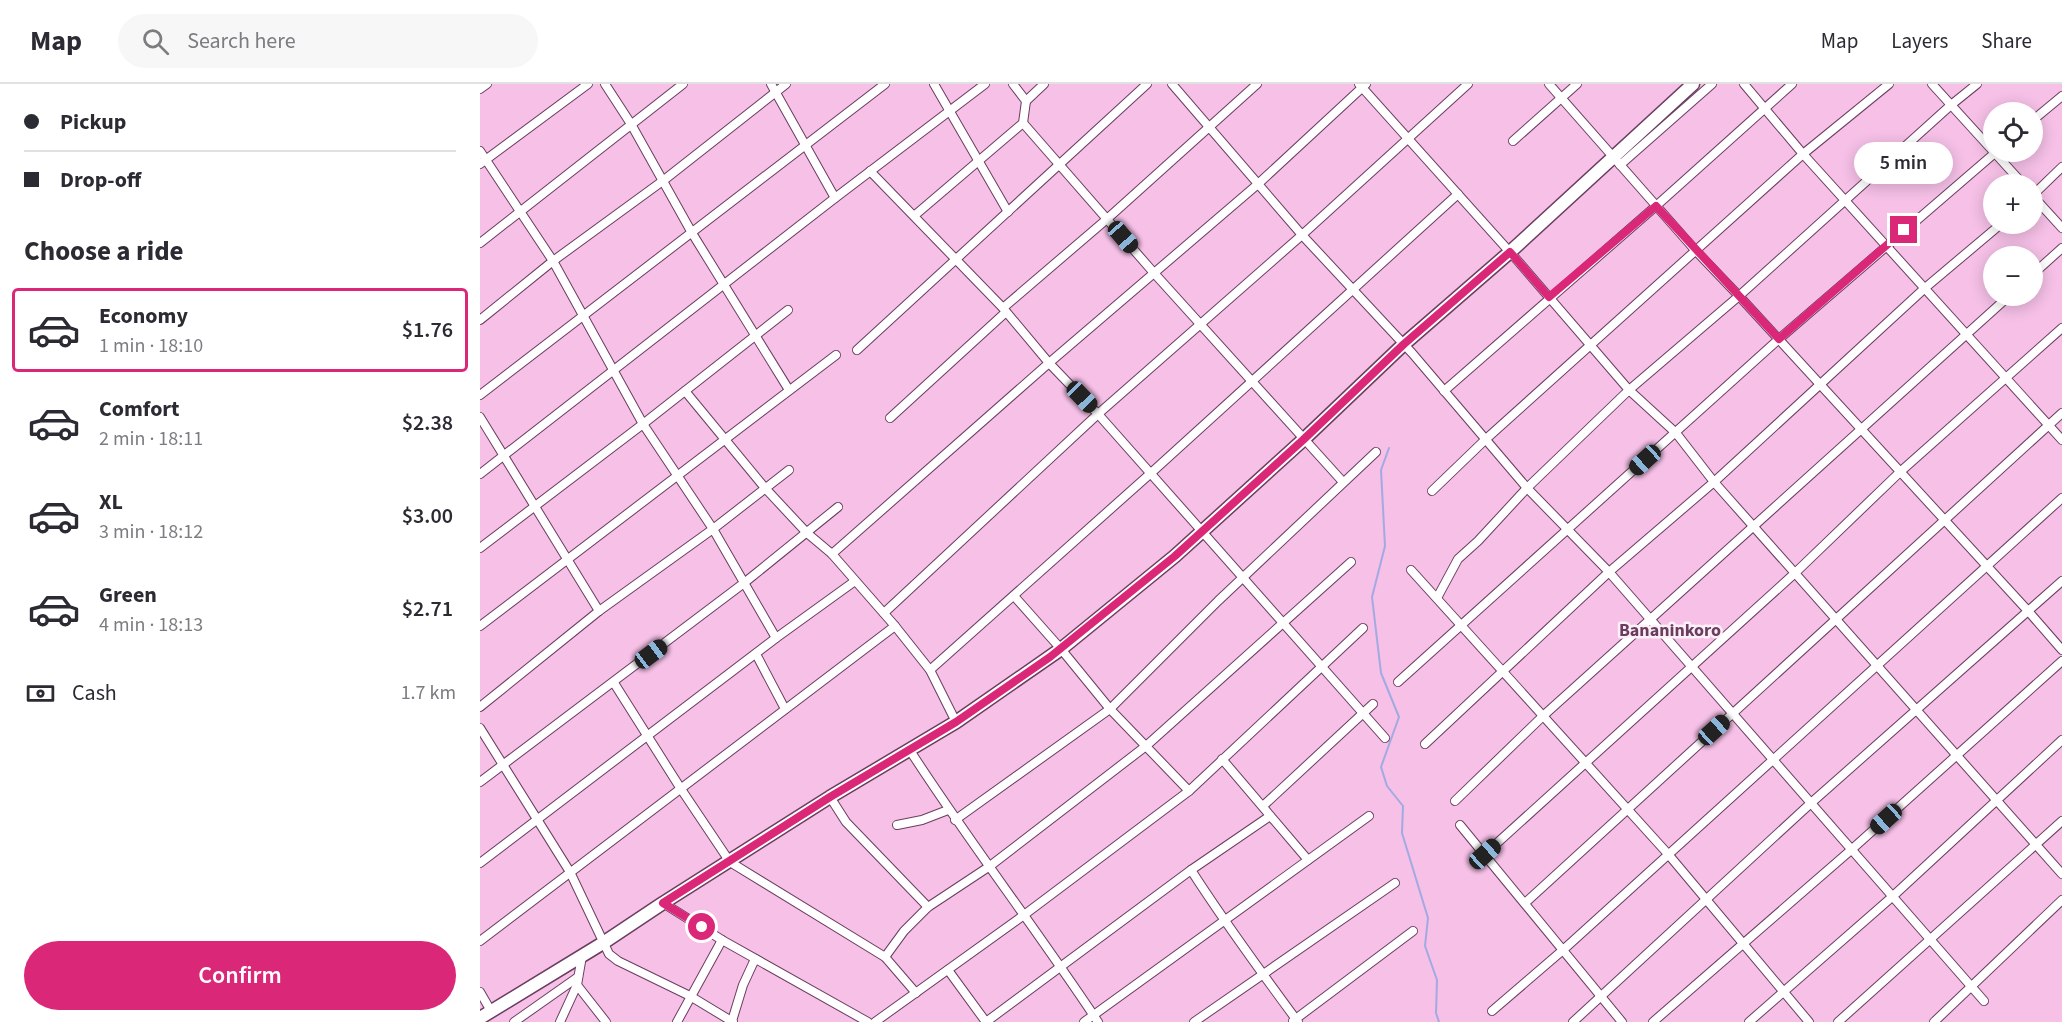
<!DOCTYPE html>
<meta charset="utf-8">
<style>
body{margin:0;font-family:"Source Sans 3",sans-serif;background:#f7f7f7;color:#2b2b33;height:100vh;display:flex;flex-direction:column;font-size:22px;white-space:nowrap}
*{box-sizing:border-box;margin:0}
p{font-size:20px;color:#7c7c81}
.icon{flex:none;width:33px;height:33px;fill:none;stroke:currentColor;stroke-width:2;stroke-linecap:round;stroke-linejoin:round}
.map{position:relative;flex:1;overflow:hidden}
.details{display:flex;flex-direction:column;background:#fff;width:480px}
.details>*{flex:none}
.top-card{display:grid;align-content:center;height:132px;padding:0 24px;background:#fff}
.fabs{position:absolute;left:1503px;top:18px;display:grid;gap:12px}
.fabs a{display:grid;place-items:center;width:60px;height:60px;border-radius:50%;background:#fff;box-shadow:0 3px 15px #0003;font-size:30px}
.end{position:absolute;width:27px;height:27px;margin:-14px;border:8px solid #db2777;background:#fff;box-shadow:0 0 0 3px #fff}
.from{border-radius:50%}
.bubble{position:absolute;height:42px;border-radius:21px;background:#fff;box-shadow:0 3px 15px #0003;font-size:20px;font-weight:600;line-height:42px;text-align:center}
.car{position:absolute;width:18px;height:36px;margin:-18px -9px;border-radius:8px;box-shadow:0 0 4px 2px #0007;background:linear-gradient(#222 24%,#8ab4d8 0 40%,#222 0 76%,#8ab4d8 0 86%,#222 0)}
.top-card b{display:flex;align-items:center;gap:21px;height:57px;font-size:22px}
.top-card b+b{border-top:2px solid #e1e1e2}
.top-card i{width:15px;height:15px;background:#2b2b33}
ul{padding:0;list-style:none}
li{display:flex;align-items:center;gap:18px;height:84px;margin:0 12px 9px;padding:0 12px;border:3px solid transparent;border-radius:6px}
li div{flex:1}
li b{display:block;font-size:22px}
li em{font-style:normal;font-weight:600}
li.active{border-color:#db2777}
li>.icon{width:54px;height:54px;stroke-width:1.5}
h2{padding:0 24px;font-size:27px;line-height:72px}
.pay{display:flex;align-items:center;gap:15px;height:66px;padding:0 24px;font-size:22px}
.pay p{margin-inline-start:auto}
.cta{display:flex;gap:12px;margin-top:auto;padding:12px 24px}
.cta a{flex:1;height:69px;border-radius:36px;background:#db2777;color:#fff;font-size:24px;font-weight:600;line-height:69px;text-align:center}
header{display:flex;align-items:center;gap:36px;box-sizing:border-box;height:84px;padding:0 30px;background:#fff;border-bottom:2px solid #e1e1e2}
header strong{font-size:28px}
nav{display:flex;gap:33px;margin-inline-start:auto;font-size:21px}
.search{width:420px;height:54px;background:#f7f7f7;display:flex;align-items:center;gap:15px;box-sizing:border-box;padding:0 21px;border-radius:33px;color:#7c7c81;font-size:22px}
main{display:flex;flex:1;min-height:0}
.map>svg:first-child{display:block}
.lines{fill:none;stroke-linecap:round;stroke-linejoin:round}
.stream{stroke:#a1aae2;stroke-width:2}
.minor-casing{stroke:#6a3d5f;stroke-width:10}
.trunk-casing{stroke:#6a3d5f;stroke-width:15}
.minor{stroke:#fff;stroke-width:8}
.trunk{stroke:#fff;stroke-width:12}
.route{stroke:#db2777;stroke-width:8}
.labels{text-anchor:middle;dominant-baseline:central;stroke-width:5;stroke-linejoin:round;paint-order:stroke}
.quarter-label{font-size:18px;font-weight:bold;fill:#6a3c5e;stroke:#fcf0f8}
</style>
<header>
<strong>Map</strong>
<div class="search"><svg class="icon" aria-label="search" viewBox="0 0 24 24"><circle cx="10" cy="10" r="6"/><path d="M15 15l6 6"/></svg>Search here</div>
<nav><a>Map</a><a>Layers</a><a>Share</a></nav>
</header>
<main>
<section class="details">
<div class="top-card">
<b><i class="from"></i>Pickup</b>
<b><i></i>Drop-off</b>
</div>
<h2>Choose a ride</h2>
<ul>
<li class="active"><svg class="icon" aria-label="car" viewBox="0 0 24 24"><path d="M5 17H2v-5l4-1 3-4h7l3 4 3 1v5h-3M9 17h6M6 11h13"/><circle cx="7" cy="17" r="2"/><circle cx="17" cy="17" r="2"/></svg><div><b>Economy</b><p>1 min · 18:10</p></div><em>$1.76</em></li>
<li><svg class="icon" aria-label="car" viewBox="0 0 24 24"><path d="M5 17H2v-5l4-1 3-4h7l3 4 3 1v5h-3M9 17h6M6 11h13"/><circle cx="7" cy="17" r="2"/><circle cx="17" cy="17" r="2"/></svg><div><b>Comfort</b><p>2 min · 18:11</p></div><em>$2.38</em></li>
<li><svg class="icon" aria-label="car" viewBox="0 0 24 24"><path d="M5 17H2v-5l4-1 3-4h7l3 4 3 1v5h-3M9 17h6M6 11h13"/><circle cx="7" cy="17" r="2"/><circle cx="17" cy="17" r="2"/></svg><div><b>XL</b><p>3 min · 18:12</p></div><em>$3.00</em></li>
<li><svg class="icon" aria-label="car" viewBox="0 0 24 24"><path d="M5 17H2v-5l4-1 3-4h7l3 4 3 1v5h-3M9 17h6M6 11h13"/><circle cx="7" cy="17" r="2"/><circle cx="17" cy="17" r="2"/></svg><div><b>Green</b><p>4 min · 18:13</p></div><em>$2.71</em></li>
</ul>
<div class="pay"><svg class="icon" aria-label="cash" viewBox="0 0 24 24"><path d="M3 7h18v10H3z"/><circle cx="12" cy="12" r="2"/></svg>Cash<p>1.7 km</p></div>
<div class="cta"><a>Confirm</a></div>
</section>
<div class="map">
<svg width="1582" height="938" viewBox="0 0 1582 938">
<rect width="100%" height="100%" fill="#f6c0e7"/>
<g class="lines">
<path class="stream" d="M909,364L901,386L905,462L892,513L901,589L919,633L901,683L907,702L923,722L922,749L948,834L945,862L957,896L956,929L959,938"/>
<g class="minor-casing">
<g id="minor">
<path d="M125,0L151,40L212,149L309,306"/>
<path d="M291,0L355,114"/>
<path d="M454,0L528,128"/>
<path d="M692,0L822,151L932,269L1047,404L1129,488L1504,917"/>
<path d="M879,0L1037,176L1149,306L1196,349L1234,398L1582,790"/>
<path d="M1069,0L1216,167L1259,212L1549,528L1582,566"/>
<path d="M1264,0L1323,70L1582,356"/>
<path d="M1452,0L1543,100"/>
<path d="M0,5L7,0"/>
<path d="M546,17L564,0"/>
<path d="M1552,37L1582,12"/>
<path d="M543,39L674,189L863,398"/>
<path d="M1033,57L1097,0"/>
<path d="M0,67L73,177L163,340L233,445L296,554"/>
<path d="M0,80L108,0"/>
<path d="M1140,81L1232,0"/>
<path d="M390,87L523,224L569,279L618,330L905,654"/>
<path d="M1552,111L1582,144"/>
<path d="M1552,112L1582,83"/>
<path d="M434,132L543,39L546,17L533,0"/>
<path d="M0,159L203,0"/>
<path d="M1552,191L1582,164"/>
<path d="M523,224L627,135L777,0"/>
<path d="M0,236L73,177L184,96L306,0"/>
<path d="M377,266L667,0"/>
<path d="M205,307L285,404L327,449L352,470L415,542L450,586L476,638"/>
<path d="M964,307L1176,122L1312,0"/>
<path d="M0,311L405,0"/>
<path d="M0,333L119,527"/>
<path d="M410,334L526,228"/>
<path d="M0,390L355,114L505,0"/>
<path d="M952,407L1006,355L1323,70L1409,0"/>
<path d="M0,464L163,340L308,226"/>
<path d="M352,470L569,279L778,100L886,0"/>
<path d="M931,486L1188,770L1329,938"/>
<path d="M534,512L581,565L630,625L709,707"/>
<path d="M957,514L978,475L998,457L1047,404L1149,306L1259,212L1471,21L1497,0"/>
<path d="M404,529L618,330L822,151L988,0"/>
<path d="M0,542L356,271"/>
<path d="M276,570L305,625"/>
<path d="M450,586L671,389L978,110"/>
<path d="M918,598L1299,255L1516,68"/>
<path d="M134,599L201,705L250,778L405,873L436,909"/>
<path d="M0,623L119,527L233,445L309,386"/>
<path d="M0,644L90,788L129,870L138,877L210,912L253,938"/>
<path d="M945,660L1129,488L1234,398L1445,204L1521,140"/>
<path d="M429,665C489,758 557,846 618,938"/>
<path d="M742,675L828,776"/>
<path d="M0,698L264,499L358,423"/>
<path d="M350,713L366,738L448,823"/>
<path d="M975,717L1063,632L1529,212"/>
<path d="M783,722L893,620"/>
<path d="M475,736L630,625L738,517L896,368"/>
<path d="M417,741L442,736L468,726"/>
<path d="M980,741L1142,938"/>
<path d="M1005,770L1314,490L1420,388L1582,244"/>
<path d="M0,779L296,554L375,497"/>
<path d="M711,786C745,839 781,888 818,938"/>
<path d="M183,819L242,856L388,938"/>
<path d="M1045,819L1582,329"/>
<path d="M0,857L415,542"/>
<path d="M405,873L424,847L448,823L510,782L666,662L871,478"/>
<path d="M468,886L506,938"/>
<path d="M97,901L126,938"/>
<path d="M0,908L11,927"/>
<path d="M1012,927L1083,866L1582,414"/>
<path d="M252,937L263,901L275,875"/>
<path d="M813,937L933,847"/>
<path d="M34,938L98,893"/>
<path d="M80,938L97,901L102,872"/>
<path d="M197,938L242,856"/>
<path d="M395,938L544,831L709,707L883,544"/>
<path d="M506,938L711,786L790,732"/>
<path d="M604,938L889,732"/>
<path d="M714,938L915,799"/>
<path d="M1093,938L1331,719L1582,497"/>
<path d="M1173,938L1371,766L1582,577"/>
<path d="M1269,938L1412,813L1582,656"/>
<path d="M1358,938L1582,737"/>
<path d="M1454,938L1582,816"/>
</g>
</g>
<g class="trunk-casing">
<path id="trunk" d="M0,934L123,859L183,819L350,713L476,638L581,565L695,472L823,356L924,260L1030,168L1213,0"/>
</g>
<use href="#minor" class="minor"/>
<use href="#trunk" class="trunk"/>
</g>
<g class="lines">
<path class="route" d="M222,843L183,819L350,713L476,638L570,573L695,472L823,356L924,260L1030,168L1069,213L1176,122L1299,255L1424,146"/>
</g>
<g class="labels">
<g class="quarter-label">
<text x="1190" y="546">Bananinkoro</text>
</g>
</g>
</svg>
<div class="fabs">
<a><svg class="icon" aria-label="locate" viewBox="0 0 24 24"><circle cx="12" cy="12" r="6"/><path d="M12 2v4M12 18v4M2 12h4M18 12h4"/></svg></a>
<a>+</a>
<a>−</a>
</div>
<i class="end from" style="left:222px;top:843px"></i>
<i class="end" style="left:1424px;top:146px"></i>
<div class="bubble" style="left:1374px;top:58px;width:99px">5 min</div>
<i class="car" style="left:643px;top:153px;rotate:139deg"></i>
<i class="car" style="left:602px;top:313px;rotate:136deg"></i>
<i class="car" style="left:1165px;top:376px;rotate:228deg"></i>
<i class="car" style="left:171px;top:570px;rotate:53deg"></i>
<i class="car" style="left:1234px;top:646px;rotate:48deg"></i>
<i class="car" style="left:1406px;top:735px;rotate:228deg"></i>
<i class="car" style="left:1005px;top:770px;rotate:48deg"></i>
</div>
</main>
